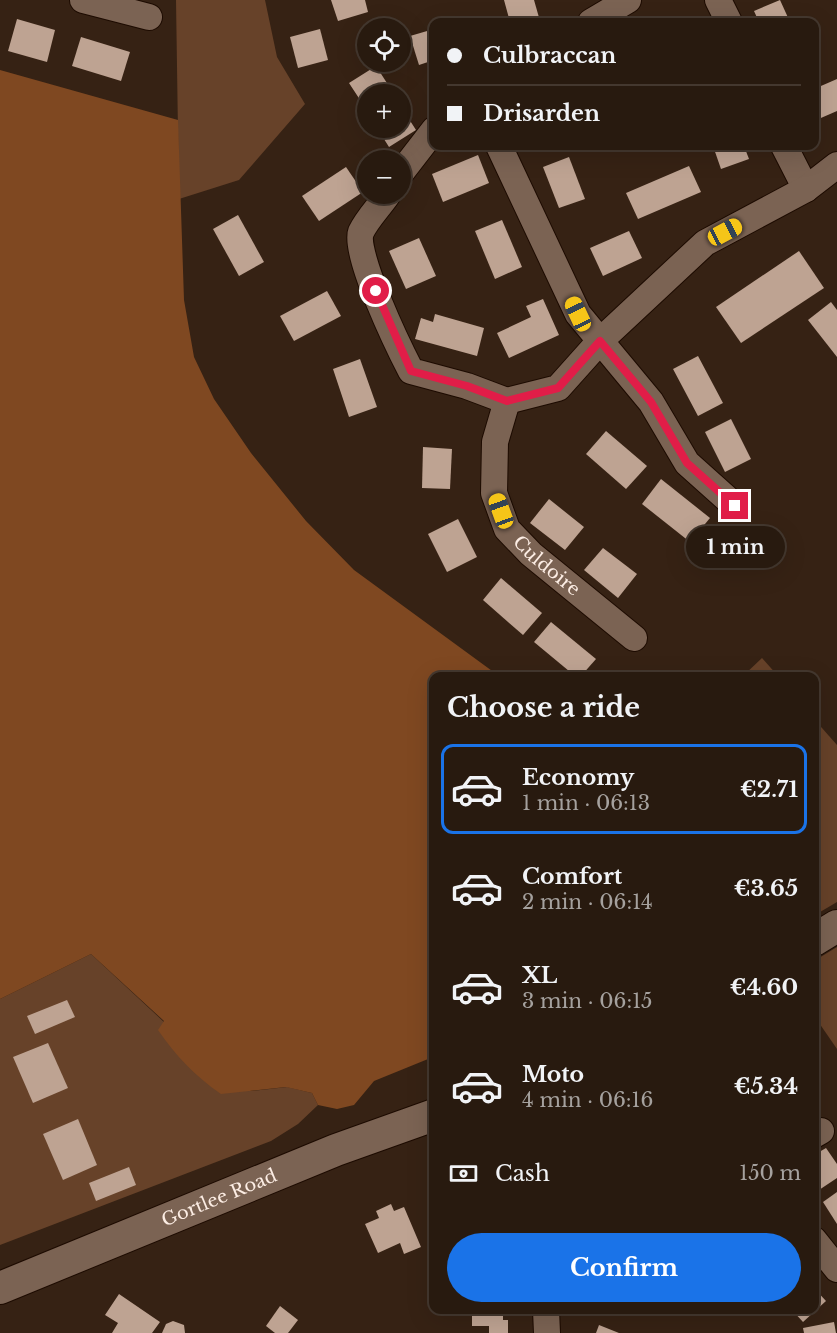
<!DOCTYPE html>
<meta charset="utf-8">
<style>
body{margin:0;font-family:"Libre Baskerville",serif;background:#34271d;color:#f1f3f6;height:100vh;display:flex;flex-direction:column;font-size:22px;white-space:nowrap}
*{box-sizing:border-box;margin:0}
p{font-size:20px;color:#a5a19e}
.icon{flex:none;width:33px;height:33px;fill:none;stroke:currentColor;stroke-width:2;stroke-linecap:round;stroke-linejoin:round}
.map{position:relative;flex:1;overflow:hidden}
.drawer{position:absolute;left:429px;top:672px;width:390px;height:642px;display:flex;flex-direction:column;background:#281a0f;border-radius:12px;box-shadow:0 6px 24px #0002,0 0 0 2px #44382f}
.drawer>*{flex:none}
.top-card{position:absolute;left:429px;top:18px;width:390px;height:132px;border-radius:12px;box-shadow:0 6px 24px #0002,0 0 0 2px #44382f;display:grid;align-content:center;height:132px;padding:0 18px;background:#281a0f}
.fabs{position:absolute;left:357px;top:18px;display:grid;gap:12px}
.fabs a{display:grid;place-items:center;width:54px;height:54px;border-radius:50%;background:#281a0f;box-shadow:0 6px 24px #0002,0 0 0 2px #44382f;font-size:30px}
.end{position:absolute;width:27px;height:27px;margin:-14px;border:8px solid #e11d48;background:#fff;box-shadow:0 0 0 3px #fff}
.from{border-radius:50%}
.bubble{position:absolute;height:42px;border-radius:21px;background:#281a0f;box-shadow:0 6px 24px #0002,0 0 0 2px #44382f;font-size:20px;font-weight:800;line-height:42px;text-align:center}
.car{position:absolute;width:18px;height:36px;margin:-18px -9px;border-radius:8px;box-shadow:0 0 4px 2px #0007;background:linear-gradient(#f5c518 24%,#345 0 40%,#f5c518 0 76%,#345 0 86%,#f5c518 0)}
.top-card b{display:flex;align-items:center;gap:21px;height:57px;font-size:22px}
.top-card b+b{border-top:2px solid #44382f}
.top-card i{width:15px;height:15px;background:#f1f3f6}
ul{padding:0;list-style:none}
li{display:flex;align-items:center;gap:18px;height:90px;margin:0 12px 9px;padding:0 6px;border:3px solid transparent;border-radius:12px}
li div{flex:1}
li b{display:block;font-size:22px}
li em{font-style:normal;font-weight:800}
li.selected{border-color:#1a73e8}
li>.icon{width:54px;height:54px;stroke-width:1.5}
h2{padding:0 18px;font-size:27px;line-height:72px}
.pay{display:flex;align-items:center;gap:15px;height:66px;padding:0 18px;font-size:22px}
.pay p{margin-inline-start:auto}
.primary-button{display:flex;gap:12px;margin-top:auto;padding:12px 18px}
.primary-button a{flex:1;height:69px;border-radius:36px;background:#1a73e8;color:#fff;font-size:24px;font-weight:800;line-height:69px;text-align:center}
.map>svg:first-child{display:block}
.green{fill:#674229}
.forest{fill:#7f4821}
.building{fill:#bea392}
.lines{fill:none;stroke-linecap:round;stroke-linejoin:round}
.minor-casing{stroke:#1d0b01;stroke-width:28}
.tertiary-casing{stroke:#1d0b01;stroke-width:34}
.minor{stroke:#7b6353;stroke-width:26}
.tertiary{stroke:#7b6353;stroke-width:32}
.route{stroke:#e11d48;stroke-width:8}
.labels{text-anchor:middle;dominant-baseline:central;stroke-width:6;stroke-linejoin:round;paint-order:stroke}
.street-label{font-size:18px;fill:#fcede4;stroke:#170e08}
</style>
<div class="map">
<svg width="837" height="1333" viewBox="0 0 837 1333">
<rect width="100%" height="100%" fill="#362214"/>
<g class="green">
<path d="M176,0H265L277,57L305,104L239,180L179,199Z"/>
<path d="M762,658L778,676H743Z"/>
<path d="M814,719L837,745V902L815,915Z"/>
<path d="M837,947V1049L815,1017L814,961Z"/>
<path d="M91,954L164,1022L251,1091L287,1087L312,1093L318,1105L298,1124L271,1141L0,1245V999Z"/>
</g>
<path class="forest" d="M0,70L178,120L184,300L194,357L214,399L251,453L306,521L354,570L499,676H434L433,1057L374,1081L354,1105L337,1109L318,1105L312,1093L286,1087L221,1094C195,1076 176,1056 158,1030L164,1021L91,954L0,999Z"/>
<g class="building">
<path d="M331,0H365L368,12L338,21Z"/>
<path d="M504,0H534L540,21L510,22Z"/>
<path d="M780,0L790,22H759L754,11Z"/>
<path d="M689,17L691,22H674Z"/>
<path d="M17,19L55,30L47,62L8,51Z"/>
<path d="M320,29L328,60L298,68L290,37Z"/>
<path d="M434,29V60L419,65L410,36Z"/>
<path d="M81,37L130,52L121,81L72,66Z"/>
<path d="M376,66L394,94H368V112L349,83Z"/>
<path d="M837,79V111L814,121V89Z"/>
<path d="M400,105L416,130L389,147L377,128H400Z"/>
<path d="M713,146H744L749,159L721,169Z"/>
<path d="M478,155L489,183L443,202L432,174Z"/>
<path d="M569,157L585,199L559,208L543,167Z"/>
<path d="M689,166L701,192L638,219L626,193Z"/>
<path d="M346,167L363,192L319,221L302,196Z"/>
<path d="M238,215L264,262L239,276L213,229Z"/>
<path d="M502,220L522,267L495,279L475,231Z"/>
<path d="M629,231L642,258L603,276L590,248Z"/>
<path d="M419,238L436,276L406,289L389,251Z"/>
<path d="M799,251L824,288L741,343L716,307Z"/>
<path d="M327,291L341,316L294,341L280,316Z"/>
<path d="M543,299L559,335L509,358L497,333L531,317L526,306Z"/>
<path d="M831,302L837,310V357L808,320Z"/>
<path d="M435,314L484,328L477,356L415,339L421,318L433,322Z"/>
<path d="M698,356L723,403L698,416L673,369Z"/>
<path d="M360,359L377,407L349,417L333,369Z"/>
<path d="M731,419L751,459L725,472L705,432Z"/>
<path d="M606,431L647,466L626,489L586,454Z"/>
<path d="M423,447L452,449L450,489L422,488Z"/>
<path d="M661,479L710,518L690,542L642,504Z"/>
<path d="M549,499L584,527L565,550L530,523Z"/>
<path d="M458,519L477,557L447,572L428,534Z"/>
<path d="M603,548L637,574L618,598L584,570Z"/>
<path d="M501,578L542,613L523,635L483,600Z"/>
<path d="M551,622L596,659L581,676H575L534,642Z"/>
<path d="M67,1000L75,1017L35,1034L27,1016Z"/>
<path d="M48,1043L68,1088L33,1103L13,1057Z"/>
<path d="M78,1119L97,1165L63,1180L43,1134Z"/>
<path d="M826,1148L837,1164V1178L816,1192L814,1155Z"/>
<path d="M129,1167L136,1185L96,1201L89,1183Z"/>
<path d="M837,1192V1224L823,1202Z"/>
<path d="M391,1204L394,1211L404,1207L421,1247L404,1254L400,1243L378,1253L365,1224L379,1218L376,1211Z"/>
<path d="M814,1288L826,1301L803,1322L792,1310H814Z"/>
<path d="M119,1294L160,1322L152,1333H112L118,1323L105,1315Z"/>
<path d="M280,1306L298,1320L288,1333H275L266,1326Z"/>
<path d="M472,1310H503V1320H508V1333H489V1326H472Z"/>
<path d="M173,1321L184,1325L185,1333H162L166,1324Z"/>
<path d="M834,1322L836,1333H804L803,1328Z"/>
<path d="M599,1325L619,1333H596Z"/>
</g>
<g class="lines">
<g class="minor-casing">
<g id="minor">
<path d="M83,0L149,17"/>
<path d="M718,0L729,22"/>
<path d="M591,22L628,0"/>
<path d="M499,146L578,314L651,402L687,463L735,506"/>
<path d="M784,146L806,189"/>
<path d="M400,174L434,130"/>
<path d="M388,194C380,206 367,219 361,232C353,253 399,348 411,371L467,386L507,401"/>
<path d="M507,401L558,388L600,341L705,243L806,189L837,165"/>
<path id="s1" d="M507,401L495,442L494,493L507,529L531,554L634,638"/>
<path d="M814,1135L821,1131"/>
<path d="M814,1240L837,1269"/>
<path d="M546,1310L547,1333"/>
</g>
</g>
<g class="tertiary-casing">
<g id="tertiary">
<path d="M814,940L837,926"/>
<path id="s2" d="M0,1288L336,1150L434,1115"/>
</g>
</g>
<use href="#minor" class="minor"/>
<use href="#tertiary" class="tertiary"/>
</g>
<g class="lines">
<path class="route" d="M376,291L411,371L467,386L507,401L558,388L600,341L651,402L687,463L735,506"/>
</g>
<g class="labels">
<g class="street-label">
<text stroke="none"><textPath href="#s1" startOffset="186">Culdoire</textPath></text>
<text stroke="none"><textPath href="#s2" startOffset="237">Gortlee Road</textPath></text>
</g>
</g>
</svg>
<div class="fabs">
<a><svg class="icon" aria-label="locate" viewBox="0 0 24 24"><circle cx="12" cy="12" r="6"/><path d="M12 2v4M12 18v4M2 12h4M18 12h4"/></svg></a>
<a>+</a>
<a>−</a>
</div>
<i class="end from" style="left:376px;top:291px"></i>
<i class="end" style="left:735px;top:506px"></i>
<div class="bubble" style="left:686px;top:526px;width:99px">1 min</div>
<i class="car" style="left:725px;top:232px;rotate:62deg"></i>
<i class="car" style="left:578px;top:314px;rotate:335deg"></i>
<i class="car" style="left:501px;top:511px;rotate:340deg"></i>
<div class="top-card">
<b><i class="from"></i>Culbraccan</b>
<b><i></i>Drisarden</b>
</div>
<section class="drawer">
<h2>Choose a ride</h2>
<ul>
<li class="selected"><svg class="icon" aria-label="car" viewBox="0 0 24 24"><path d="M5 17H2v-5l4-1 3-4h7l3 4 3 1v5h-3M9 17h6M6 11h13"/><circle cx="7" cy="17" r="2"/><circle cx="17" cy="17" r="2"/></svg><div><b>Economy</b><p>1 min · 06:13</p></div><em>€2.71</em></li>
<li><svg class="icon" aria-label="car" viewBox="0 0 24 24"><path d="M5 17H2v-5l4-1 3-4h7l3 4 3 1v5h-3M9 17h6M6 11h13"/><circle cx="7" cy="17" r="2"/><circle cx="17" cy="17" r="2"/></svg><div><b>Comfort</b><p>2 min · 06:14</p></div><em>€3.65</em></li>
<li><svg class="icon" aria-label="car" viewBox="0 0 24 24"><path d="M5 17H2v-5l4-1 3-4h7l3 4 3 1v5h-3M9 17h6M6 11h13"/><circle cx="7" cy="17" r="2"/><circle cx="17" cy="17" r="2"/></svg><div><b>XL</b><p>3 min · 06:15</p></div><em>€4.60</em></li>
<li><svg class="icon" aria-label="car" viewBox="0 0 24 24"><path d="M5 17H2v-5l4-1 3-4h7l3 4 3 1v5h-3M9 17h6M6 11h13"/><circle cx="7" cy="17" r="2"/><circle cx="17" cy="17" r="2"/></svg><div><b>Moto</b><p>4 min · 06:16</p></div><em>€5.34</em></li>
</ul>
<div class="pay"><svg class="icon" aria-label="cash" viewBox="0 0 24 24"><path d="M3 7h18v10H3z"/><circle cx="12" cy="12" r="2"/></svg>Cash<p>150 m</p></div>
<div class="primary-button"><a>Confirm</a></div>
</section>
</div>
